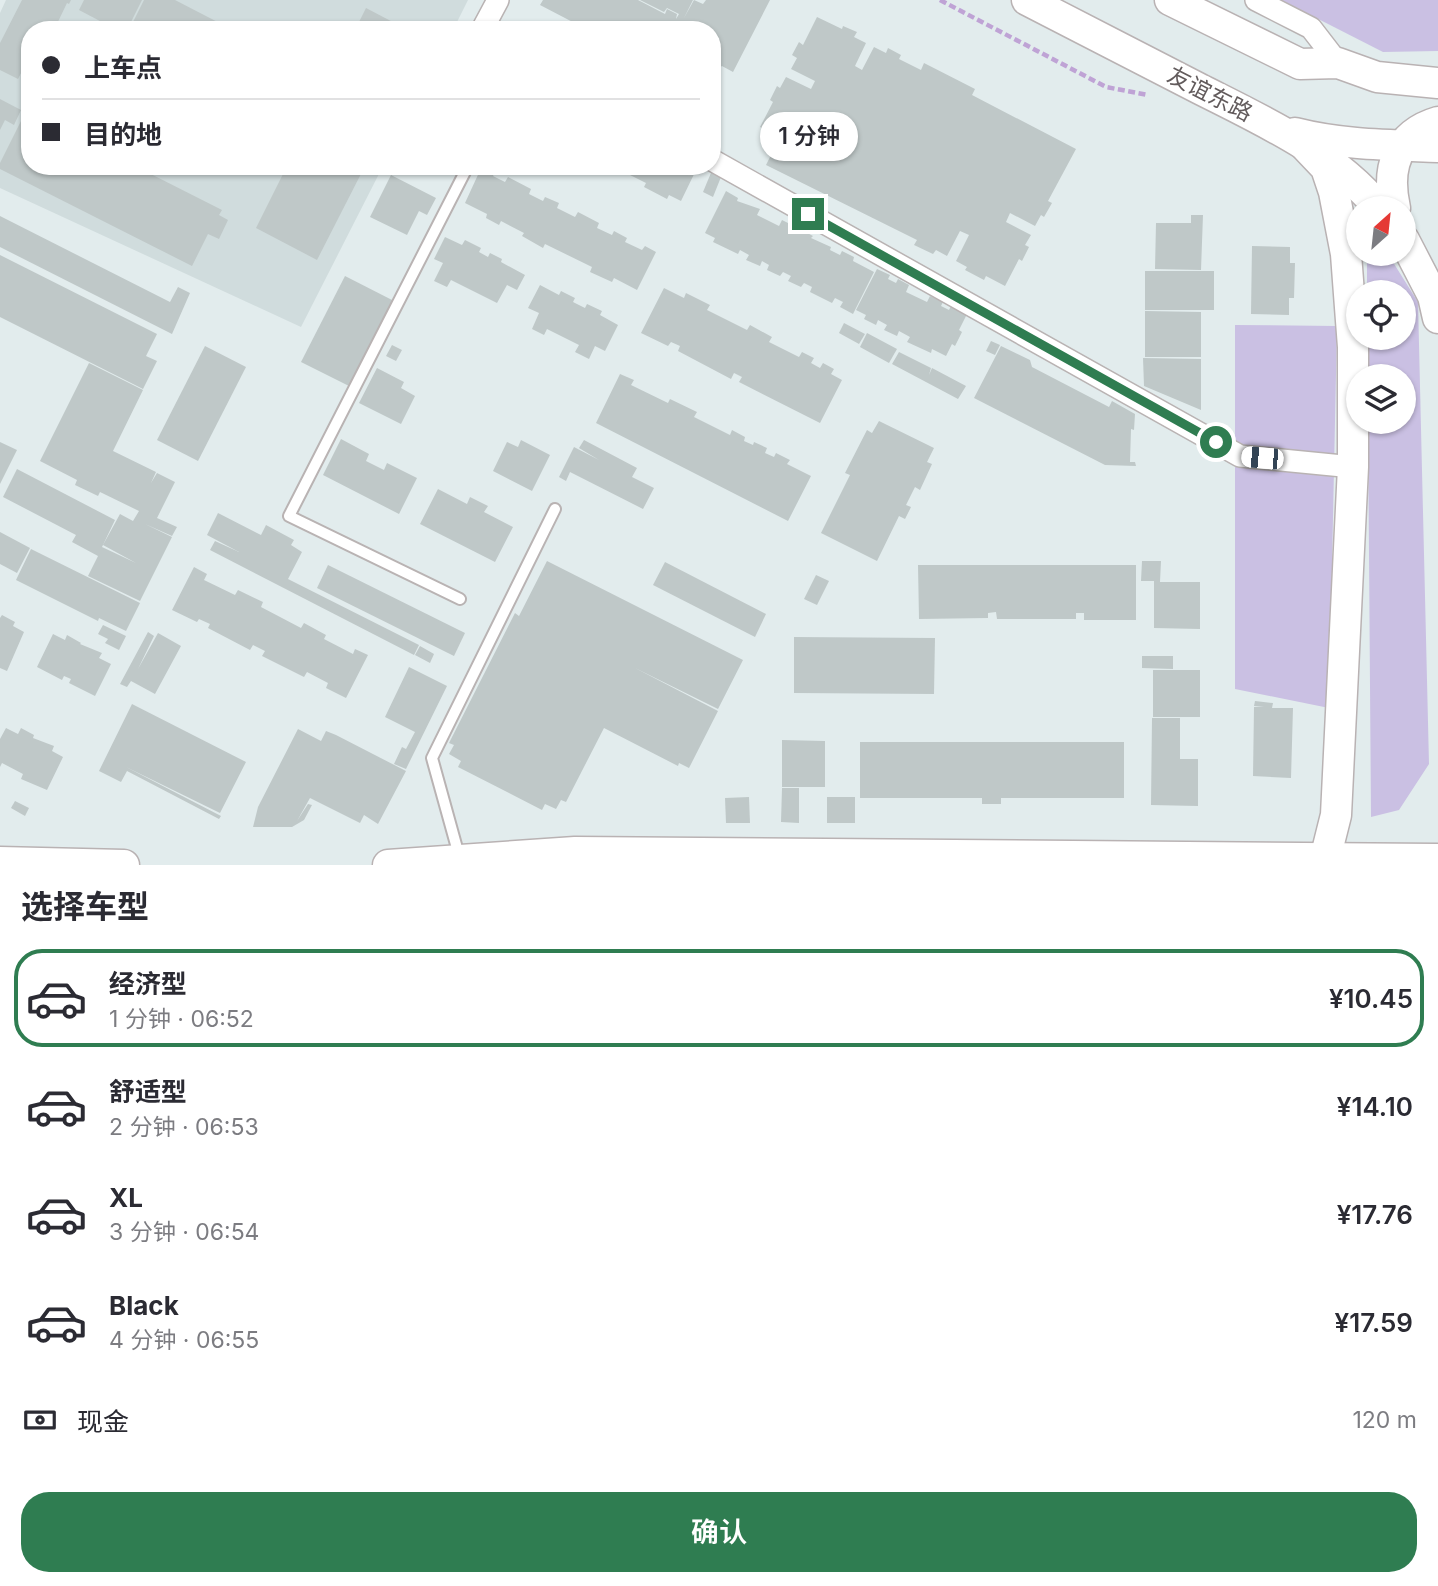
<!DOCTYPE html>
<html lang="zh">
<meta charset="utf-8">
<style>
body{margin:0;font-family:Inter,"Noto Sans SC",sans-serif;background:#f7f7f7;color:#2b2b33;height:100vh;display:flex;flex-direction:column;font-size:26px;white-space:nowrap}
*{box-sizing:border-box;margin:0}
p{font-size:23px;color:#7c7c81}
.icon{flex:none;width:38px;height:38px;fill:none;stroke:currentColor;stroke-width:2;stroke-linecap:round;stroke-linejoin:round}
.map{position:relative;height:865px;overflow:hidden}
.details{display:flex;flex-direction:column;background:#fff;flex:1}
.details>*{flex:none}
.banner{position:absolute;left:21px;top:21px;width:700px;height:154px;border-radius:28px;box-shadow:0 2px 5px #0004;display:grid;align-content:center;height:154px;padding:0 21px;background:#fff}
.needle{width:46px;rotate:27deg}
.buttons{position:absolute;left:1346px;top:196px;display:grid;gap:14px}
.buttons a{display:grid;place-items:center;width:70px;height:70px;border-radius:50%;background:#fff;box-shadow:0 2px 5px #0004;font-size:35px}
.end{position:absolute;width:32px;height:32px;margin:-16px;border:9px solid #2f7d51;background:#fff;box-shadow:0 0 0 4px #fff}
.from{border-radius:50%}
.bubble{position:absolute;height:49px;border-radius:24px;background:#fff;box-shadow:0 2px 5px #0004;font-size:23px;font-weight:600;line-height:49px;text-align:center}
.car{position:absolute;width:21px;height:42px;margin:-21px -10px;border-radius:9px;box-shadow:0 0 5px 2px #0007;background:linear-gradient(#fff 24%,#345 0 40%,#fff 0 76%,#345 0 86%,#fff 0)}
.banner b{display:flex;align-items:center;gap:24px;height:66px;font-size:26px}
.banner b+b{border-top:2px solid #e1e1e2}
.banner i{width:18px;height:18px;background:#2b2b33}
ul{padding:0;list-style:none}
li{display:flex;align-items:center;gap:21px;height:98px;margin:0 14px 10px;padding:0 7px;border:4px solid transparent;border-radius:28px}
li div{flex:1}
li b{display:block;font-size:26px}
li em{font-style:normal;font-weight:600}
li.selected{border-color:#2f7d51}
li>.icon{width:63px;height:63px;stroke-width:1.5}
h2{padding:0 21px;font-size:32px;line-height:84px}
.pay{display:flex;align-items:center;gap:18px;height:77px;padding:0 21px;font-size:26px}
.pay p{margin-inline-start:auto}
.action{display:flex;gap:14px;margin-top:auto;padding:14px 21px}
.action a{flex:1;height:80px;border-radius:28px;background:#2f7d51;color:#fff;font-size:28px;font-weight:600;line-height:80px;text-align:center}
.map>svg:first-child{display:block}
.education{fill:#d0dcdd}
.green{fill:#cac0e3}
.building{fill:#bfc8c8}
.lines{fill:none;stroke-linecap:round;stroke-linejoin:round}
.service-casing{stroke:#b9b3b3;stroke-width:14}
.minor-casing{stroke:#b9b3b3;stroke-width:24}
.secondary-casing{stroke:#b9b2b3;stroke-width:33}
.path{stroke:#bfa3d5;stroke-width:4.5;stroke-dasharray:7 3.5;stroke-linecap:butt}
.service{stroke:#fff;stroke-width:10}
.minor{stroke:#fff;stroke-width:21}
.secondary{stroke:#fff;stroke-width:30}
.route{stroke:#2f7d51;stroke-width:9}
.labels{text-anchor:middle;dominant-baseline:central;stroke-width:7;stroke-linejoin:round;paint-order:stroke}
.street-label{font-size:23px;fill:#625b5c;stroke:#fff}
</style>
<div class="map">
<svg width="1438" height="865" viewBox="0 0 1438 865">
<rect width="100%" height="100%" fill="#e2eced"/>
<path class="education" d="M6,0H468L453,30H30V166H383L301,327L0,188V13Z"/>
<g class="green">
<path d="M1281,0H1438V51L1383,52Z"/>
<path d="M1367,254L1391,259L1418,302L1429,764L1399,810L1371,817L1368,422H1404V376H1368L1367,338H1404V292H1367Z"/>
<path d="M1235,325L1337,326L1329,708L1235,689Z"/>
</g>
<g class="building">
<path d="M22,0H71L69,4L67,3L54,30H30V68L25,65L18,79L0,70V43Z"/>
<path d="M84,0H142L127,30H117L79,10Z"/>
<path d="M144,0H175L233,30H129Z"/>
<path d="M543,0H638L665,14L667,9L677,14L676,19L679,14L667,8L664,12L640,0H693L684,18L694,0L703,4L706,0H770L733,72L722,66L712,72V30H588L540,5Z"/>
<path d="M366,8L408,30H355Z"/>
<path d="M817,17L842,29L843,26L857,32L854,37L866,43L855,66L862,70L874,47L886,53L888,48L901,55L899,59L921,70L924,63L975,89L972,95L1076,149L1048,201L1052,203L1044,217L1041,215L1035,226L1010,213L1006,222L1031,235L1025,245L1029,247L1022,261L1019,259L1005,286L986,276L984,280L965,270L967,267L956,261L969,235L960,231L947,256L936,250L933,254L914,245L917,240L766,165L780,137L760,127L773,102L770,100L777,86L780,88L786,77L811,89L815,81L791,69L797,58L792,55L799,42L803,45Z"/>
<path d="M0,99L21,110L14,125L5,120L0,130Z"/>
<path d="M26,111L30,113V166H135L222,210L219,215L228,220L219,239L208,234L192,266L0,169V163Z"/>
<path d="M287,166H365L317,260L256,228Z"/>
<path d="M482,166L496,170L493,176L505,182L508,177L531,189L529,194L543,201L545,197L559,203L557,208L575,217L578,212L599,223L597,228L612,235L614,231L627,238L625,242L642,250L645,246L656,252L637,290L614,278L612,282L590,272L592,267L545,244L543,248L522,236L524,233L501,221L499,225L486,218L487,214L465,203Z"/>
<path d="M612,166H698L681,201L669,195L667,199L644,187L646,183Z"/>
<path d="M713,168L723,172L713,197L703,192Z"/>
<path d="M391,175L436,198L427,215L419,211L407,235L370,217Z"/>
<path d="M726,191L738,198L737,201L760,209L757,215L779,226L782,220L792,225L791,228L798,232L800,229L813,236L811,238L831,247L830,250L840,255L842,251L854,257L853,261L874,272L853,314L840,307L843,302L835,298L832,303L810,292L812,287L804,283L801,287L788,281L791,276L783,272L780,276L767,270L769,265L762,261L760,266L746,260L749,255L740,250L738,254L713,242L715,238L705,233Z"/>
<path d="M1191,215H1203L1201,270L1155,269L1156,223H1191Z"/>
<path d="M0,216L170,302L178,287L190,293L172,334L0,247Z"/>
<path d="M445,237L462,245L465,240L481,248L479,252L488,257L490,253L502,259L501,262L525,275L517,290L507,285L497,303L451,280L447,287L434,281L443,263L434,259Z"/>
<path d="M1252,246L1290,247V263H1295L1294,298H1289V315L1251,314Z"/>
<path d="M0,255L157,334L146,356L157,361L143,389L0,317Z"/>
<path d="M877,269L890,275L888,279L896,283L898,279L909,285L906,292L927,302L930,296L943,302L941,306L949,310L951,306L967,314L959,330L962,332L955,346L952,344L946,356L932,349L931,353L907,342L910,337L899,331L897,336L884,330L887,325L878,320L876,325L864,319L866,315L856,310Z"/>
<rect x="1145" y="271" width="69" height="39"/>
<path d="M345,276L394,301L351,387L301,362Z"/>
<path d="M540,285L559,295L561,291L575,298L573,302L585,308L587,304L602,311L600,315L618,325L605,351L595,346L589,359L575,352L579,345L547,329L544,335L532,329L539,313L528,308Z"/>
<path d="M664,288L684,298L686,293L710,305L707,310L747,330L750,325L772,337L769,342L799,357L802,352L814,358L811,363L820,368L823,363L834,369L831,374L842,380L820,423L739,382L742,377L734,373L731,379L678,351L680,346L671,342L668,346L641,333Z"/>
<path d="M1145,311L1201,312V357H1145Z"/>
<path d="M844,323L865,334L859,344L839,333Z"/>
<path d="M867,333L897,349L889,363L860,347Z"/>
<path d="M991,341L1000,345L995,355L986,351Z"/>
<path d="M392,345L402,350L396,361L386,356Z"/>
<path d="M205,346L246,367L198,461L157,440Z"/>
<path d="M1001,346L1030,360L1032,367L1109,407L1112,401L1135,414L1134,430L1131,429L1130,462H1135L1136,466L1105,465L974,398Z"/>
<path d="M899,352L931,368L929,375L932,368L966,386L958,399L892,364Z"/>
<path d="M1143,358L1201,359V410L1144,386Z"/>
<path d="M89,363L143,390L113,451L156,472L151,483L157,473L175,482L157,518L177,527L172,536L145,524L172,537L140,601L88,576L98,556L72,542L76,535L3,497L17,469L115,520L102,547L136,563L103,545L120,514L133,521L139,511L100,492L98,496L75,485L77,480L40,461Z"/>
<path d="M377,368L404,382L401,388L415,396L401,424L359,403Z"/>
<path d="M620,374L634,380L631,385L668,403L670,399L697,412L694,417L730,435L732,430L745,437L744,441L753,445L754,442L767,448L765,453L774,457L776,453L790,460L787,464L811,476L788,521L596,423Z"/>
<path d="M879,421L934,448L927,462L932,464L920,490L915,487L906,505L911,507L905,519L899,516L877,561L821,533L850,475L845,473L867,430L872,433Z"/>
<path d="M341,439L369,454L366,461L384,470L387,463L417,478L399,514L323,475Z"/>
<path d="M521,440L550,455L532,491L493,471L507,442L518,447Z"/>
<path d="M584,440L637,468L632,477L654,488L643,509L570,472L566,481L559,477L574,447L599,460L579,448Z"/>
<path d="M0,442L17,450L0,484Z"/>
<path d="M438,489L467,504L470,497L488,506L484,512L513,527L495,562L420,524Z"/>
<path d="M218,513L261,535L266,525L294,540L291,545L302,552L288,579L419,645L414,655L210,550L215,541L239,552L207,535Z"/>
<path d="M0,532L30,548L17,573L0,564Z"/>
<path d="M31,549L140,603L126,631L99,618L98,621L16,580Z"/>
<path d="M547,561L743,660L718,709L635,668L718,711L689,768L679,763L678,766L604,728L566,802L561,800L556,809L545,804L542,810L458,767L461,761L449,754L454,745L449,743L484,674L515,613L519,616Z"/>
<path d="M1142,561H1161L1160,582H1200V629L1154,628V581H1141Z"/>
<path d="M665,562L766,614L755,637L653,585Z"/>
<path d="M328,565L465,633L454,656L317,588Z"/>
<path d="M918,565H1136V620H1084V613H1076V619H997L996,612L988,613V618L919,619Z"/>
<path d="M194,567L207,574L204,580L235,595L238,590L263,602L261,607L301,628L304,623L326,635L324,639L353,654L355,649L368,655L346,698L326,688L328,683L307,672L304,677L262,656L265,651L253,645L250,650L208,628L210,624L199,619L197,622L172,610Z"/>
<path d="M816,575L829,581L817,605L804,599Z"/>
<path d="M2,615L15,622L13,626L24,632L7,671L0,668V618Z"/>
<path d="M103,625L126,636L119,650L105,643L108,639L98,634Z"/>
<path d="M148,632L154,636L138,669L158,633L181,646L155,694L131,681L127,687L120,684Z"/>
<path d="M53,634L65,640L67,635L81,643L80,644L102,653L99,658L111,664L95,696L69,683L71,679L64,676L62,680L37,667Z"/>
<path d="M794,637L935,638L934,694L794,693Z"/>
<path d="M420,646L434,654L430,663L415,655Z"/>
<path d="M1142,656H1173V669L1142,668Z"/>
<path d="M409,667L447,686L406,769L394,764L402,747L406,749L415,732L385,717Z"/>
<rect x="1153" y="670" width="47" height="47"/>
<path d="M1255,701L1273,703L1272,708H1293L1291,778L1253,776L1254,707H1264L1254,706Z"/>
<path d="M132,704L246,762L220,813L126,767L221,816L219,819L127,771L121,782L99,771Z"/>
<path d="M1152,718H1180V759H1198V806L1151,805Z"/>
<path d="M6,728L18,734L21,728L34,735L33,738L54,746L52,751L63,757L47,790L21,779L23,774L2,763L0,767V739Z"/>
<path d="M298,729L321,741L326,731L336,735L406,771L378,824L364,815L360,823L310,798L297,821L308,804L312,805L304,820L292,827H253L258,807Z"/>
<path d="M782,740L825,741V787H782Z"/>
<path d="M860,742H1124V798H1001V804H982V798H860Z"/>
<path d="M782,788H799V823L781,822Z"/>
<path d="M749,797L750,823H726L725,798Z"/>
<rect x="827" y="797" width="28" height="26"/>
<path d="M15,801L29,808L25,816L11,808Z"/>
</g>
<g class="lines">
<g class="service-casing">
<g id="service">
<path d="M460,599L289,516L468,166"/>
<path d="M460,859L432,758L555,509"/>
</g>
</g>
<g class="minor-casing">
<g id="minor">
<path d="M1256,0L1311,28L1338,63"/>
<path d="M482,30L498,0"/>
<path d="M712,160L1240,456L1353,467"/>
</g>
</g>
<g class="secondary-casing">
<g id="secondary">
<path d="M1027,0C1084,29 1141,59 1198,88C1261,120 1333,152 1379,208"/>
<path d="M1170,0L1300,64L1338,63L1377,77L1438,83"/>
<path d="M1295,133C1342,145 1390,145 1438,147"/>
<path d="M1307,148L1326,168L1334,192L1346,254L1353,347V467L1336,815L1325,859"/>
<path d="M1395,208C1386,168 1397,134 1438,122"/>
<path d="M1404,240L1433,296L1438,318"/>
<path d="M0,862L124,865"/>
<path d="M388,865L575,852L1438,859"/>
</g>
</g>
<path class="path" d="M940,0L1106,87L1148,95"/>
<use href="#service" class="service"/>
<use href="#minor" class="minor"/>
<use href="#secondary" class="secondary"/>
</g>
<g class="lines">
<path class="route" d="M808,214L1216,442"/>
</g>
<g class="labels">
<g class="street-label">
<text transform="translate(1210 94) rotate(27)">友谊东路</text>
</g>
</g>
</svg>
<div class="buttons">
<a><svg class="needle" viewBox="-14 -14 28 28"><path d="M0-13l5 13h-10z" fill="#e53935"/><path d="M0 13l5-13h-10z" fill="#7c7c81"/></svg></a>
<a><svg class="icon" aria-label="locate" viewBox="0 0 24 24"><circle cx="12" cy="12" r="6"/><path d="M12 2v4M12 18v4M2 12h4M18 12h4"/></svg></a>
<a><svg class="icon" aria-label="layers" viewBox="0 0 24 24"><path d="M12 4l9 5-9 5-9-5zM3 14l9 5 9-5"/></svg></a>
</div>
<i class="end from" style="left:1216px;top:442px"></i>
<i class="end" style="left:808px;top:214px"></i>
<div class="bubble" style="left:760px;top:112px;width:98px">1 分钟</div>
<i class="car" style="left:1262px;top:458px;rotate:275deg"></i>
<div class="banner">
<b><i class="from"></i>上车点</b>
<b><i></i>目的地</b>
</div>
</div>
<section class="details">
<h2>选择车型</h2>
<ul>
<li class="selected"><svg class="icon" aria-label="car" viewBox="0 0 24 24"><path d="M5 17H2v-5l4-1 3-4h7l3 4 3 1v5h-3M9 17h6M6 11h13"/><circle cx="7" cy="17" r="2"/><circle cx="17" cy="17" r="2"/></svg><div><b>经济型</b><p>1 分钟 · 06:52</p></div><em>¥10.45</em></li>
<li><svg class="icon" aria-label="car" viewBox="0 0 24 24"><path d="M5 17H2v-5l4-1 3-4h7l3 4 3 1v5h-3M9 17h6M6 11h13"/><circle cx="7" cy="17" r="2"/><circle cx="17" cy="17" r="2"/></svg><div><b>舒适型</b><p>2 分钟 · 06:53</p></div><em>¥14.10</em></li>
<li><svg class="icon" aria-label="car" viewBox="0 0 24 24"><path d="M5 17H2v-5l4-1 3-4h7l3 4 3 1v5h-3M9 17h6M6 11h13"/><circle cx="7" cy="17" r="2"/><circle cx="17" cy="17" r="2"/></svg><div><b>XL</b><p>3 分钟 · 06:54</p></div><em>¥17.76</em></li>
<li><svg class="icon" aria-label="car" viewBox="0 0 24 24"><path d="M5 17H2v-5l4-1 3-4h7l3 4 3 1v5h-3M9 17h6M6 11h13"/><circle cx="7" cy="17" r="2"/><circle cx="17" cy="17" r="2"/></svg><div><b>Black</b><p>4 分钟 · 06:55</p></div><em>¥17.59</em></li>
</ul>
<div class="pay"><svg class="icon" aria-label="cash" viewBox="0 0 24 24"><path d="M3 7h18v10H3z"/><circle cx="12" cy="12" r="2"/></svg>现金<p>120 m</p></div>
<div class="action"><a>确认</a></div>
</section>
